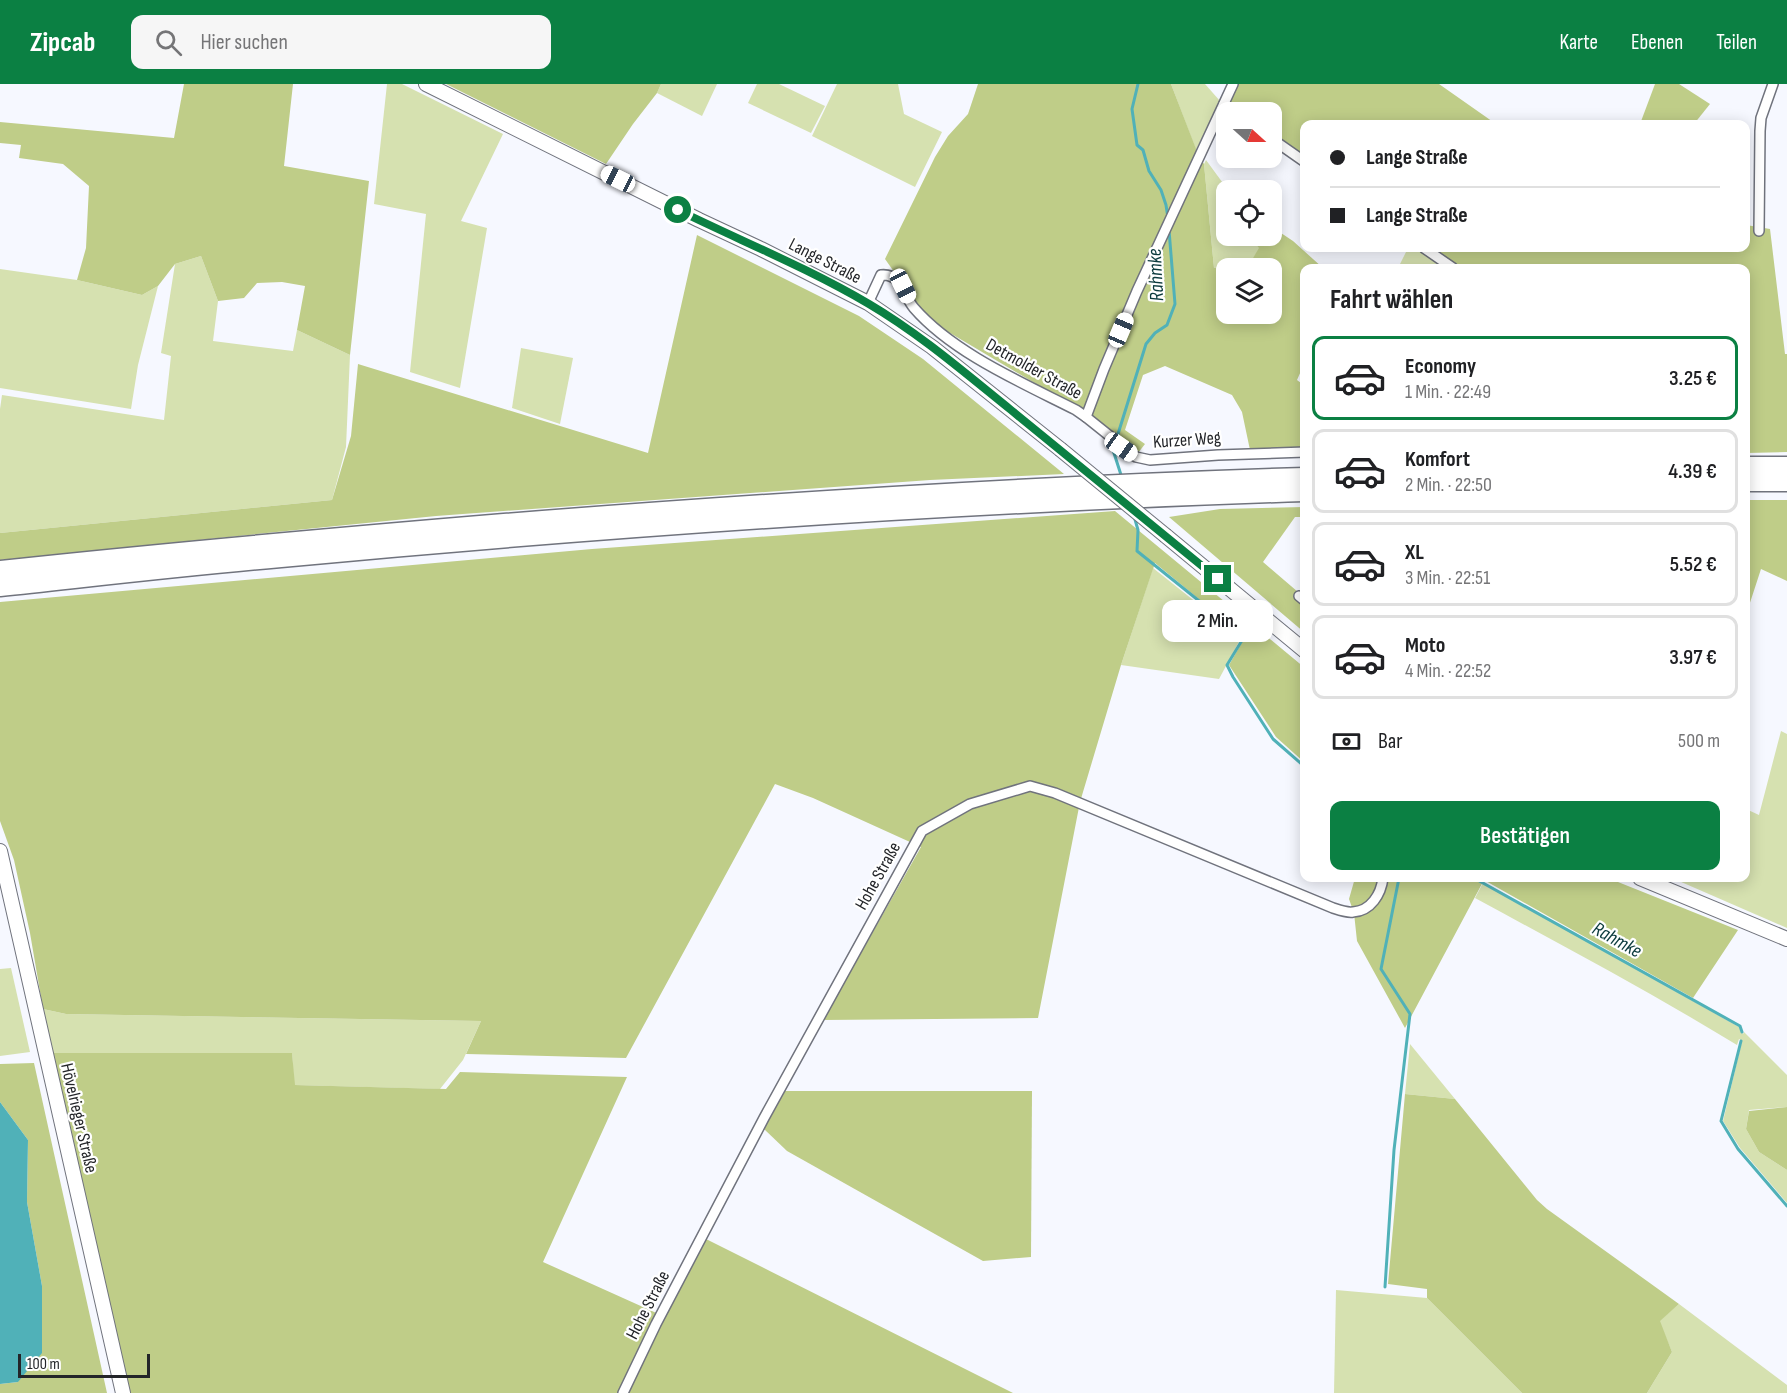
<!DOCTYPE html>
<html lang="de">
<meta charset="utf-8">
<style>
body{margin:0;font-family:"Sofia Sans Condensed",sans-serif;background:#f6f6f6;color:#202124;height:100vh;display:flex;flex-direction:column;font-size:22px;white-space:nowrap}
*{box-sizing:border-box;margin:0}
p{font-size:20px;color:#757577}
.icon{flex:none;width:33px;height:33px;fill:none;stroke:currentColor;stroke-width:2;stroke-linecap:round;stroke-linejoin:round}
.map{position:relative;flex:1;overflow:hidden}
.details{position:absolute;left:1300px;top:180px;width:450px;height:618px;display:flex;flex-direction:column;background:#fff;border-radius:12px;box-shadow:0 3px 15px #0003}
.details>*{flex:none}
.top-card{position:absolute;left:1300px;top:36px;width:450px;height:132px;border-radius:12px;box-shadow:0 3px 15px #0003;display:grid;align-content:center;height:132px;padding:0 30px;background:#fff}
.needle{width:39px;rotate:111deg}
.controls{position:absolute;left:1216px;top:18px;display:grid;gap:12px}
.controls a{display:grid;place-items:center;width:66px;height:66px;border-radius:12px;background:#fff;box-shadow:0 3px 15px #0003;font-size:30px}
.scale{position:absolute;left:18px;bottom:15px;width:132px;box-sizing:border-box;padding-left:6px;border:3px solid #232529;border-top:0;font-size:16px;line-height:21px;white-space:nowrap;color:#232529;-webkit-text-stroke:4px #fff;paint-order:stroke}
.end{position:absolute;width:27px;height:27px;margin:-14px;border:8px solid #0b8043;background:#fff;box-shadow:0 0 0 3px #fff}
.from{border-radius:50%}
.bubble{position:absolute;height:42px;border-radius:12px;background:#fff;box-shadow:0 3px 15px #0003;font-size:20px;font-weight:600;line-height:42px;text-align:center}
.car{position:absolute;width:18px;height:36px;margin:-18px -9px;border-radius:8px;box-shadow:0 0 4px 2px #0007;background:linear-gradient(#fff 24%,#345 0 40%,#fff 0 76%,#345 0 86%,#fff 0)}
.top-card b{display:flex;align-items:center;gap:21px;height:57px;font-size:22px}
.top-card b+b{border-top:2px solid #e0e0e0}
.top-card i{width:15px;height:15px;background:#202124}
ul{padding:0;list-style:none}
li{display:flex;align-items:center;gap:18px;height:84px;margin:0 12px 9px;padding:0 18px;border:3px solid #e0e0e0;border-radius:12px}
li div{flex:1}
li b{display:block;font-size:22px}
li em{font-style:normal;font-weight:600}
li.selected{border-color:#0b8043}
li>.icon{width:54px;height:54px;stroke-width:1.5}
h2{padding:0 30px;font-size:27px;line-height:72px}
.pay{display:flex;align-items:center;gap:15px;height:66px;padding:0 30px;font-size:22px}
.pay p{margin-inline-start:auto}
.action{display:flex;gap:12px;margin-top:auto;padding:12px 30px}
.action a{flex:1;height:69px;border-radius:12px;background:#0b8043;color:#fff;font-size:24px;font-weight:600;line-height:69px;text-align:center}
header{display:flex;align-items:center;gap:36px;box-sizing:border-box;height:84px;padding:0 30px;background:#0b8043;color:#fff}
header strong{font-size:28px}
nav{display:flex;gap:33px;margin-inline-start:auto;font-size:21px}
.search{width:420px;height:54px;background:#f6f6f6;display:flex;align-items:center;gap:15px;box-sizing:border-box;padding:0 21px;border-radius:12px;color:#757577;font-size:22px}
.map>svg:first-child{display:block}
.green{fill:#d6e1b0}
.forest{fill:#bfcd88;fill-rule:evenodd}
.water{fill:#50b1b8}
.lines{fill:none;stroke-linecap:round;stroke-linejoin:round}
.stream{stroke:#50b1b8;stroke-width:3}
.street-casing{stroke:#70737d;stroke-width:12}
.secondary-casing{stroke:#70737d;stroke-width:16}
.highway-casing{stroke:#70737d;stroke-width:21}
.street{stroke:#fff;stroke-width:9}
.secondary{stroke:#fff;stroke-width:14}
.highway{stroke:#fff;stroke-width:18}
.secondary-bridge-casing{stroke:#70737d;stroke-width:16;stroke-linecap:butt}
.secondary-bridge{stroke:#fff;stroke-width:14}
.route{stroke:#0b8043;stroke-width:8}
.labels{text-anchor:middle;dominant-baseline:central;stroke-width:4.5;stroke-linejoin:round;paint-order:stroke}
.street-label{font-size:18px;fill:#232529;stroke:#fff}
.water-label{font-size:20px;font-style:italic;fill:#0c3b3e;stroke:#fff}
</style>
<header>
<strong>Zipcab</strong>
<div class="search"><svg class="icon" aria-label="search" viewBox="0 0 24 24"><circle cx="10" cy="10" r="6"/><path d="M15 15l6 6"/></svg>Hier suchen</div>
<nav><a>Karte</a><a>Ebenen</a><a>Teilen</a></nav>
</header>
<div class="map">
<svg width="1787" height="1309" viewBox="0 0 1787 1309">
<rect width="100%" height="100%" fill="#f6f8ff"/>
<g class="green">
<path d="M387,0H402L503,50L461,137L487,144L460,304L410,288L426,130L374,120Z"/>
<path d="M661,0H717L702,32L657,9Z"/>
<path d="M757,0H779L825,22L811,49L748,19Z"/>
<path d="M837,0H898L904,30L942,48L915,103L812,52Z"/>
<path d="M1171,0H1205L1220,17L1196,66Z"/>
<path d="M1206,76L1228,106H1227V152H1250L1260,164L1250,179L1214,184L1204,80Z"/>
<path d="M1408,164H1420L1450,184H1398Z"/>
<path d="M201,172L218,217L213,257L293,267L297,246L350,271L346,363L332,416L0,449V325L2,311L164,336L171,272L161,269L175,180Z"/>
<path d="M0,185L77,196L142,211L158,202L138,281L131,325L0,304Z"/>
<path d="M521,264L573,274L560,340L512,324Z"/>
<path d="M1153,484L1241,554L1219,595L1121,581Z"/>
<path d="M1781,647L1787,650V844L1672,794H1746V725L1759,731Z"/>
<path d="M1483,799L1739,943L1741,948L1743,950L1744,948L1787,991V1023L1749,1026L1746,1045L1759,1068L1787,1086V1119L1740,1064L1723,1037L1742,957L1739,955L1737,961C1652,909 1563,862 1475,814Z"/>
<path d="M11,884L30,968L0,972V885Z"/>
<path d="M43,925L66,930L481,937L463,976L440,1005L294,1001L292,969H52Z"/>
<path d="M1410,960L1455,1015L1405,1010Z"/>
<path d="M1336,1206L1427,1214L1522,1309H1334Z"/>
<path d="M1679,1220L1787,1301V1309H1647L1672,1268L1659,1237Z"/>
</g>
<g class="forest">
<path d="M184,0H293L284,82L369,97L350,271L297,246L305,202L282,198L257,199L244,214L218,217L201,172L175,180L158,202L142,211L77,196L86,164L89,102L63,80L19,74L21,61L0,59V38L174,54Z"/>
<path d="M446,0H661L657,9L633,40L606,80Z"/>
<path d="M978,0H1171L1198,70L1204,80L1214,184L1250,179L1259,164L1250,152H1272V143L1293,157L1323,184H1305V278L1297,296L1305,302V364L1250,366L1242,328L1232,311L1165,282L1143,291L1125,346L1145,360L1138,369L1075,323L928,236L885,175L935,73L948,52L968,30ZM1227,184H1272V230H1227Z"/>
<path d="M1239,0H1439L1496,40H1305V72L1272,49V28H1244L1230,19Z"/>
<path d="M1655,0H1679L1710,20L1694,40H1640Z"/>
<path d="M1746,141L1770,145L1785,270H1787V368L1746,369V184H1462L1433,164H1746Z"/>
<path d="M697,151L859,232L923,275L1064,390L930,396L436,432L0,476V449L332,416L351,352L358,280L648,369Z"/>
<path d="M1746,416H1787V497L1761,485L1746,531Z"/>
<path d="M1305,423V433H1295L1263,478L1298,508L1294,513L1305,524V549L1169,433L1220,425Z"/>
<path d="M1115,427L1305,584V679L1276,653L1229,581L1245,553L1155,479L1121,581L1080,718L1038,934L823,936L921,763L813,714L775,700L626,974L466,970L481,937L66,930L43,925L30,849L14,776L0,737V518L592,465Z"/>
<path d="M1355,794H1608L1738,846L1693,914L1484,796L1405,944L1357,857L1354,829L1349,815Z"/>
<path d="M52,969H292L295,1001L446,1005L460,988L627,993L543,1178L663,1232L704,1154L1013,1309H127Z"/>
<path d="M34,979L107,1309H0V1300L18,1298L42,1202L27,1118L28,1056L0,1018V980Z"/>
<path d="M785,1007H1032L1031,1173L983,1177L787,1067L764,1045Z"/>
<path d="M1405,1010L1455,1015L1537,1116L1547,1125L1679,1220L1660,1237L1672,1268L1647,1309H1522L1427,1214V1205L1388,1200Z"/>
<path d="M1787,1023V1086L1759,1068L1746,1045L1749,1027Z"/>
</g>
<path class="water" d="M0,1018L28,1056L27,1118L42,1202V1269L18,1298L0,1300Z"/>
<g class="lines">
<g class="stream">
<path d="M1138,0L1132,25L1137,61L1143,66L1149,87L1161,106L1166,121L1168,134"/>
<path d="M1122,394L1113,366L1146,260L1155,249L1167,241L1175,220L1169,146"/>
<path d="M1134,432L1138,446L1137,467L1244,553L1227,581L1233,593L1273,655L1305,683"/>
<path d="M1474,794L1740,942L1742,948"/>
<path d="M1741,957L1721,1037L1738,1065L1787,1122"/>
<path d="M1385,1203L1394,1066L1410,930L1381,885L1399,794"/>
</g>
<g class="street-casing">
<g id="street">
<path d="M1224,20L1235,28"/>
<path d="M1272,55L1305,78"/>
<path d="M1759,147L1760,47L1761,34L1773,0"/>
<path d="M1424,164L1453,184"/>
<path d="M868,219L881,191C902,189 903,211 914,224C953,269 1023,299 1076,326L1086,333L1104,285L1137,207L1233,0"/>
<path d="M1086,333L1136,373L1150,376L1218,371L1305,368"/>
<path d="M1299,512L1305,517"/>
<path d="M623,1309L656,1240L764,1034L922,747L970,720L1030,702L1055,709L1333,824C1339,826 1347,829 1353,828C1371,827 1381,810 1383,794"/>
</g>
</g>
<g class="secondary-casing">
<g id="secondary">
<path d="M426,0L699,136L761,165L868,219L932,263L1060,365"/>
<path d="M1166,452L1305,567"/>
<path d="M0,767L123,1309"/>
<path d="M1640,794L1787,855"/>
</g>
</g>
<g class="highway-casing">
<g id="highway">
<path d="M1746,382H1787"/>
<path d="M1746,398H1787"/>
<path d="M0,486C168,468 336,453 504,439C771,418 1038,401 1305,393"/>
<path d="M0,503C94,493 187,482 281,474C622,442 963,419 1305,408"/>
</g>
</g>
<use href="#street" class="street"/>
<use href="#secondary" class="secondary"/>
<use href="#highway" class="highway"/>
<g class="secondary-bridge-casing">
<path id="secondary-bridge" d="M1060,365L1166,452"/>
</g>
<use href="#secondary-bridge" class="secondary-bridge"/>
</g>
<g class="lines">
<path class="route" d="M678,126C741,157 808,184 869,220C920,250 965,289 1011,326C1080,382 1149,438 1218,495"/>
</g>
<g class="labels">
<g class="street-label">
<text transform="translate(825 177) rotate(27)">Lange Straße</text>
<text transform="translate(1034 285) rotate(29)">Detmolder Straße</text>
<text transform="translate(1187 356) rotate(-4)">Kurzer Weg</text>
<text transform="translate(878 792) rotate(-61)">Hohe Straße</text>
<text transform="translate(79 1034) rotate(77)">Hövelrieger Straße</text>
<text transform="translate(648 1221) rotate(-63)">Hohe Straße</text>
</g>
<g class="water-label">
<text transform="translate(1156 191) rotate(-93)">Rahmke</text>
<text transform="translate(1617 856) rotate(29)">Rahmke</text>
</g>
</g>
</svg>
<div class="controls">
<a><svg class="needle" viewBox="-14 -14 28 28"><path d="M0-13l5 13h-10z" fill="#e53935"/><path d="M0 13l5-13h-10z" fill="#757577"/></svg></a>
<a><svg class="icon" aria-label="locate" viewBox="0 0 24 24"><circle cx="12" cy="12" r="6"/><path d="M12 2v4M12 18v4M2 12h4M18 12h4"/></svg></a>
<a><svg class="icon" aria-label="layers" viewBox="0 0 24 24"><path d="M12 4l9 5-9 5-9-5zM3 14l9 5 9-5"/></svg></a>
</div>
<div class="scale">100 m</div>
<i class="end from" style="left:678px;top:126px"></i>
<i class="end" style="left:1218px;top:495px"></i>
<div class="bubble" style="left:1162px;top:516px;width:111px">2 Min.</div>
<i class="car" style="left:618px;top:95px;rotate:296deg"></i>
<i class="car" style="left:903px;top:202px;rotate:154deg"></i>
<i class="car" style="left:1121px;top:246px;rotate:23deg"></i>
<i class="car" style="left:1121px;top:363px;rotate:125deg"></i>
<div class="top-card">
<b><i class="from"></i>Lange Straße</b>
<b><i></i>Lange Straße</b>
</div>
<section class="details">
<h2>Fahrt wählen</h2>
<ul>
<li class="selected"><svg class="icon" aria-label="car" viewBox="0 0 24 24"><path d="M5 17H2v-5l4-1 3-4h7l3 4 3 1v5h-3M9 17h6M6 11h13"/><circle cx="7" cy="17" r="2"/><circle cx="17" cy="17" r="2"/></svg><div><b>Economy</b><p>1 Min. · 22:49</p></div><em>3.25 €</em></li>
<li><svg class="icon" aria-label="car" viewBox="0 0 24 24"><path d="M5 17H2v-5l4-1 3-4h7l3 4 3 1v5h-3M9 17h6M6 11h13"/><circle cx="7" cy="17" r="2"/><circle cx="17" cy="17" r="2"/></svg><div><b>Komfort</b><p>2 Min. · 22:50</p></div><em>4.39 €</em></li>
<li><svg class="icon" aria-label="car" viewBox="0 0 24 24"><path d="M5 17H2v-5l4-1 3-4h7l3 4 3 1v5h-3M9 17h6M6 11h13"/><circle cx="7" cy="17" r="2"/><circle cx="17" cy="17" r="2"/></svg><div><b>XL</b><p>3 Min. · 22:51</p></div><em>5.52 €</em></li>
<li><svg class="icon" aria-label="car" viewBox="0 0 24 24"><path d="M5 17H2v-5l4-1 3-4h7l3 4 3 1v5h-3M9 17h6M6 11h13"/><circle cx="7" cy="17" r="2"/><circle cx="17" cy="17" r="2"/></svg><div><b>Moto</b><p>4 Min. · 22:52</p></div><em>3.97 €</em></li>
</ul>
<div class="pay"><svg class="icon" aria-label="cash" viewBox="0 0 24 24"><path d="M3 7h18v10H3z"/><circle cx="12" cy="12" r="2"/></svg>Bar<p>500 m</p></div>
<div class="action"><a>Bestätigen</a></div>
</section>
</div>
